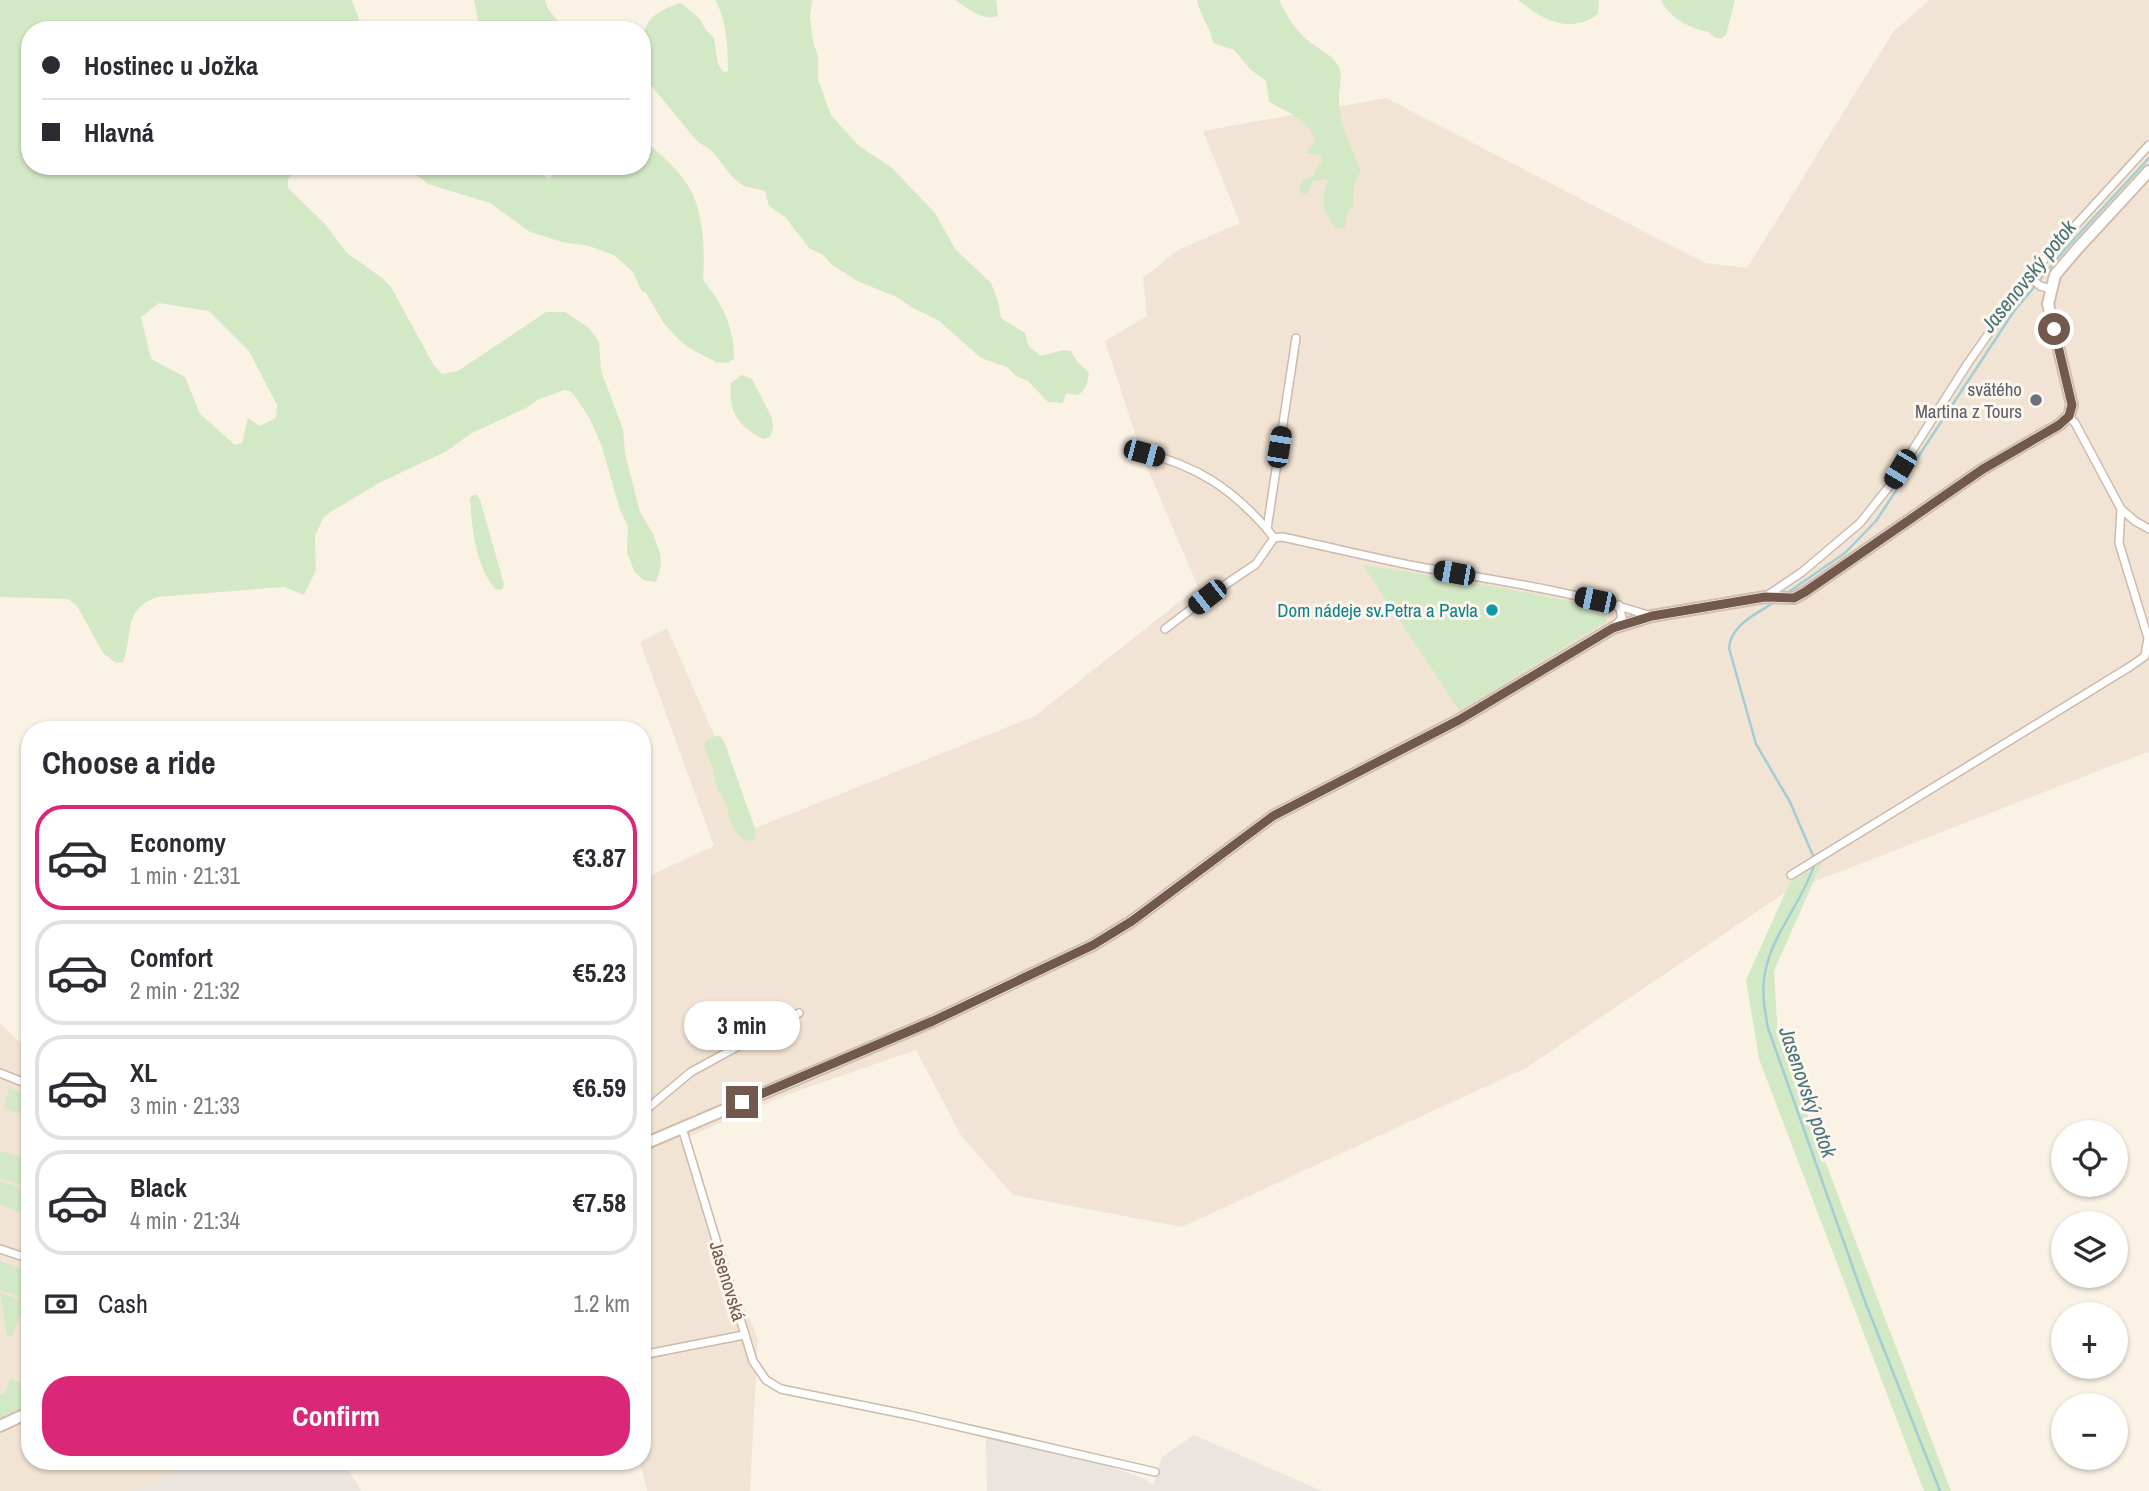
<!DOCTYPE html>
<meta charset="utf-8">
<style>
body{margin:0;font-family:"Archivo Narrow",sans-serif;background:#f2f2f3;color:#2b2b33;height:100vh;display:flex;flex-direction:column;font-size:26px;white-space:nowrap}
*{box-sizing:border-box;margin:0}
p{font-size:23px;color:#7c7c81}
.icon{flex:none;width:38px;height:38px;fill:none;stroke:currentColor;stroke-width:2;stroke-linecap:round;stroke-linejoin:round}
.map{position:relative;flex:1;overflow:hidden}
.details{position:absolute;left:21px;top:721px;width:630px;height:749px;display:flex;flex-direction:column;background:#fff;border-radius:28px;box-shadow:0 2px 5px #0004}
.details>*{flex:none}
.top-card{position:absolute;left:21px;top:21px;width:630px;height:154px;border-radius:28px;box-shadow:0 2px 5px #0004;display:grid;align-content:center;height:154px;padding:0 21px;background:#fff}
.controls{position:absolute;left:2051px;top:1120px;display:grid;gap:14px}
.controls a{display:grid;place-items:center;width:77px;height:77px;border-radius:50%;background:#fff;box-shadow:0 2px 5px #0004;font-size:35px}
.end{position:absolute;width:32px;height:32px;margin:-16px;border:9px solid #72594c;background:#fff;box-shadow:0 0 0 4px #fff}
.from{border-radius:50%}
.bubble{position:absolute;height:49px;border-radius:24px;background:#fff;box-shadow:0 2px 5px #0004;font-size:23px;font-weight:800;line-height:49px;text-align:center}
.car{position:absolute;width:21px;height:42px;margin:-21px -10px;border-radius:9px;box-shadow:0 0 5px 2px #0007;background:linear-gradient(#222 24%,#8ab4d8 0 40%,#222 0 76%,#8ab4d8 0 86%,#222 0)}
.top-card b{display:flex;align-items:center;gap:24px;height:66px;font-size:26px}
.top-card b+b{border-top:2px solid #e1e1e2}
.top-card i{width:18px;height:18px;background:#2b2b33}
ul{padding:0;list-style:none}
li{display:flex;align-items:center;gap:21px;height:105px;margin:0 14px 10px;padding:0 7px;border:4px solid #e1e1e2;border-radius:28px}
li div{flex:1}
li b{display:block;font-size:26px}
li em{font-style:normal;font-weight:800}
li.active{border-color:#db2777}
li>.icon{width:63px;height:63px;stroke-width:1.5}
h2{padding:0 21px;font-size:32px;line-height:84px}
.pay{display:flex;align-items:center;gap:18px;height:77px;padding:0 21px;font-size:26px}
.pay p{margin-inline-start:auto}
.action{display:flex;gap:14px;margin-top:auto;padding:14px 21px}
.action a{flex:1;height:80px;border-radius:28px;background:#db2777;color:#fff;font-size:28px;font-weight:800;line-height:80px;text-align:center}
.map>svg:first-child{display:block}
.residential{fill:#f2e4d4}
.industrial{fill:#ebe5df}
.green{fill:#d3e8c5;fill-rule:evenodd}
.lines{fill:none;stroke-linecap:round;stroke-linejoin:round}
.stream{stroke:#a2cdd4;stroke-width:2.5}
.street-casing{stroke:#ccbaac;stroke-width:10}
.secondary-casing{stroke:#d1bcad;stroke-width:14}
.street{stroke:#fff;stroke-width:7}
.secondary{stroke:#fff;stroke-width:10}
.route{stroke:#72594c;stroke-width:9}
.worship-dot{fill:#6b7280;stroke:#fef6ec;stroke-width:2.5}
.culture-dot{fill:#0f9aa8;stroke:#fef6ec;stroke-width:2.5}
.labels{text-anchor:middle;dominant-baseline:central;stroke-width:6;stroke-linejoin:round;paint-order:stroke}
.worship-label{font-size:19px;fill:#5b616d;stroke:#fef6ec;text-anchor:end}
.culture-label{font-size:19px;fill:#0d838f;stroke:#fef6ec;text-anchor:end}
.street-label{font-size:19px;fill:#72594c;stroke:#fef6ec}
.water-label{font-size:21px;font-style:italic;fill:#44757e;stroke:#fef6ec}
</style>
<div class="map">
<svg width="2149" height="1491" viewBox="0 0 2149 1491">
<rect width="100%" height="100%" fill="#fbf2e6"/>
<g class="residential">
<path d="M1929,0H2149V753L2147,752L1783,894L1526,1068L1182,1227L1013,1195L962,1137L916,1050L789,1094L690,1136L735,1286L758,1338L750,1491H647L640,1461H642V879L714,846L640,642L667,628L755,828L1035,716L1198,587L1143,458L1105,341L1147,316L1143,278L1178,250L1240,223L1203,131L1386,98L1705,263L1747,268L1893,32Z"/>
<path d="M0,1023L30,1052V1461H195L137,1491H0Z"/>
</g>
<g class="industrial">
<path d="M1194,1435L1322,1491H987L986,1438L1101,1463L1145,1479L1153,1485L1162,1457Z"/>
<path d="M195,1461H343L361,1491H137Z"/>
</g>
<g class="green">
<path d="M0,0H352L359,19V30H30V166H299L288,179V188L324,223L347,253L381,277L391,287L433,364L442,374L458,371L546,312H565L589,328L599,342L601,371L623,429L625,453L640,512L653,534L660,553L661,566L656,582L643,580L634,571L627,552L628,526L620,510L602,447L590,419L577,399L570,391L564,390L539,399L526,408L470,434L447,451L381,482L332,511L323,518L315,536L316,570L304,595L284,587L157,597C122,610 134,633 123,662L116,663L103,653L77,606L68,599L0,597ZM159,303L209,311L249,351L277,405L276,418L260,426L248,418L242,443L235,445L200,414L185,377L151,359L141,317Z"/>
<path d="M474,0H545L548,9L565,30H480Z"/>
<path d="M715,0H812L810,17L813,41L818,57V80L831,115L858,145L892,168L935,213L955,249L991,283L998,301L1001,318L1025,333L1029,347L1041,356L1063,350L1071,351L1077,362L1089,372C1088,382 1087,389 1078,395L1066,393L1063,403L1048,402L1028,381L1016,376L1007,367L981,358L938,320L911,307L899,298L857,281L831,264L822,254L810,249L785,217L769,206L765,191L744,186L734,179L712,151L697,141L645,78L642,73C642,33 638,16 681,3L700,19L706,30L714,38L718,64L723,72L728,71C728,48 727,20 715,0Z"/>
<path d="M955,0H996L998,16C983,22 968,8 955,0Z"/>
<path d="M1197,0H1279C1287,16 1296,32 1311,43C1322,51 1332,55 1339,67C1343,76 1339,90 1339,99C1339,125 1352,147 1361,171L1354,183L1353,207L1347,212L1345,228L1336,229C1323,214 1320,199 1328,181L1326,179L1313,181L1306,194L1301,193L1299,187L1303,180L1312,177L1322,161L1320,155L1306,153L1315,142C1312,121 1287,112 1269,102L1266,81L1251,70L1234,50L1213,43C1210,26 1200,16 1197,0Z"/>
<path d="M1518,0H1599L1598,14C1570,35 1543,20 1518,0Z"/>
<path d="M1661,0H1735L1726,35L1722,38H1715L1709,32C1691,29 1669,18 1661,0Z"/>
<path d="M642,133L645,140C659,154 677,168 687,184C704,209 705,251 703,280C722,303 735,329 734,359L728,363L716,362L691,349L678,339L663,322L646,293L641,290L633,272L614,255L589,246L562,242L530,232L490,203L428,184L405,166H528L549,179L552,176L548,166H642Z"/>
<path d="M742,375L752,379L772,418L773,428L770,437L763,439C737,425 728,411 731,383Z"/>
<path d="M473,495H477L480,500L504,584L502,590L495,589C475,564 472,529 470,498Z"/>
<path d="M1363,565L1454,579L1601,607L1607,621L1460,711Z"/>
<path d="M716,736H720L724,741L755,829L754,840L748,841L739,836L729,818L726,803L717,789L712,765L704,747L706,740Z"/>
<path d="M1822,862L1774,971L1778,1038L1951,1491H1924L1759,1059L1746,980L1790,882Z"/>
<path d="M9,1088L30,1096V1117L4,1108Z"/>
<path d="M0,1151L30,1160V1188L0,1178Z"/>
<path d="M0,1181L30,1191V1215L0,1205Z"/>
<path d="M0,1261L30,1272V1289L26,1299L0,1290Z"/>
<path d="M0,1293L26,1301L12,1337L7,1335Z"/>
<path d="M10,1379L21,1382L30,1380V1406L0,1419V1394L5,1393Z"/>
</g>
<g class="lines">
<g class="stream">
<path d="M2039,281L2066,248L2149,158"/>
<path d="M1787,593L1845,553L1876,521L2014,311L2035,286"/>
<path d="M1776,601C1757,614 1731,624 1729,648L1756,744L1790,802L1814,858"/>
<path d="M1814,865C1802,904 1768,938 1764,980C1762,996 1765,1012 1768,1028L1864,1299L1940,1491"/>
</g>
<g class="street-casing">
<g id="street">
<path d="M2029,276L2040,286L2051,289"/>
<path d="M1296,338L1267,529L1274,538L1282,537C1330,547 1377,559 1425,568C1500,581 1578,592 1651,616"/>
<path d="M1145,453C1197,466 1231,488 1267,529"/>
<path d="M2121,509L2135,521L2149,529"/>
<path d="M1765,597L1802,572L1860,523L1891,484L1968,363L2029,276L2149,145"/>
<path d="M1615,626L1622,618L1619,605"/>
<path d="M1165,629L1207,597L1256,564L1274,538"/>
<path d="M1791,875L2131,666L2145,656L2148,638L2119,543L2121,509L2075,423L2069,416"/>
<path d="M0,1073L30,1085"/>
<path d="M642,1113L691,1072L799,1013"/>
<path d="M682,1128L753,1361L766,1380L781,1389L909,1415L1155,1472"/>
<path d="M0,1249L30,1259"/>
<path d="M642,1355L744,1335"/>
</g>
</g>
<g class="secondary-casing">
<g id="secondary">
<path d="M642,1145L933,1021L1093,945L1132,921L1273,816L1459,720L1613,628L1652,616L1765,597L1794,598L1805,592L1983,469L2059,425L2069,416L2072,405L2048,304L2055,275L2078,248L2149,171"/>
<path d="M0,1426L30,1412"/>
</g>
</g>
<use href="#street" class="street"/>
<use href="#secondary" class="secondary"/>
</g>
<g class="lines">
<path class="route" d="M742,1102L933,1021L1093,945L1132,921L1273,816L1459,720L1613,628L1652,616L1765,597L1794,598L1805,592L1983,469L2059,425L2069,416L2072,405L2054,329"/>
</g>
<circle class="worship-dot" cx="2036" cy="400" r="7"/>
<circle class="culture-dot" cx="1492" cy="610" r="7"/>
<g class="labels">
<g class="worship-label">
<text x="2022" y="389">svätého<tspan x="2022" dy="22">Martina z Tours</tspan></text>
</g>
<g class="culture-label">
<text x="1478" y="610">Dom nádeje sv.Petra a Pavla</text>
</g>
<g class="street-label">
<text transform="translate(728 1281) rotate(73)">Jasenovská</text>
</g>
<g class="water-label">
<text transform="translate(2028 276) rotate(-51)">Jasenovský potok</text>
<text transform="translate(1808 1092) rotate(71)">Jasenovský potok</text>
</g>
</g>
</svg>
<div class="controls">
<a><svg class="icon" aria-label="locate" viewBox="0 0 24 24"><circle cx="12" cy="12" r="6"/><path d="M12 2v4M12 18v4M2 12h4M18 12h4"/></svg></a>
<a><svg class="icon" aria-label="layers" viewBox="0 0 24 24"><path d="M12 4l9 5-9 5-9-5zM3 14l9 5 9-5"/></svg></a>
<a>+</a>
<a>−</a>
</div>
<i class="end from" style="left:2054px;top:329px"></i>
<i class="end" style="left:742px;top:1102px"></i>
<div class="bubble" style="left:684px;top:1001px;width:116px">3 min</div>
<i class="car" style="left:1279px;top:447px;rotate:9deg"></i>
<i class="car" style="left:1144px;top:453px;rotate:105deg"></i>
<i class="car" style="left:1900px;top:469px;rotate:211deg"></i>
<i class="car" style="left:1454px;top:573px;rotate:280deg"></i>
<i class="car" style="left:1207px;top:597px;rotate:232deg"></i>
<i class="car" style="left:1595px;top:600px;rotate:282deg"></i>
<div class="top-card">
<b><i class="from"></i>Hostinec u Jožka</b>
<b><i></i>Hlavná</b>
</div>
<section class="details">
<h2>Choose a ride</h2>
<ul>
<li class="active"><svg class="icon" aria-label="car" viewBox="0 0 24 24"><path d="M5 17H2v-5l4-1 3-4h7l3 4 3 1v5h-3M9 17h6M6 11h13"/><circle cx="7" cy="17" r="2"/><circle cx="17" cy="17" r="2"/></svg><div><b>Economy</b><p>1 min · 21:31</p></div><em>€3.87</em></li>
<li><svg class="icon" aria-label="car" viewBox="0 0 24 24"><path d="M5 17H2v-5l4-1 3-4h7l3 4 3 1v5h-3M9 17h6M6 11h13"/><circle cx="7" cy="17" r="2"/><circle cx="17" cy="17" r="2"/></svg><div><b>Comfort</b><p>2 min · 21:32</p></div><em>€5.23</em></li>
<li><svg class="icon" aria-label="car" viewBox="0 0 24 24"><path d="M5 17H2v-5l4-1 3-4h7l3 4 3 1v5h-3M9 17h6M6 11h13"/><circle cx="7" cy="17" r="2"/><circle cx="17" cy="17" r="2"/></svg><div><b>XL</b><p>3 min · 21:33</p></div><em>€6.59</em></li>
<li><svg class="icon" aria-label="car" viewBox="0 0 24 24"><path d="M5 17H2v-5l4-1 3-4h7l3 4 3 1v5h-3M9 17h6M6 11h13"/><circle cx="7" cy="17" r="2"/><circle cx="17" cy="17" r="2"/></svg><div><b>Black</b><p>4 min · 21:34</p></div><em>€7.58</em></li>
</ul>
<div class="pay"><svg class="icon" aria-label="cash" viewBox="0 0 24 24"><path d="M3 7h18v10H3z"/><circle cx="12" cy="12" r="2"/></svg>Cash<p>1.2 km</p></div>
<div class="action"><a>Confirm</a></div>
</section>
</div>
